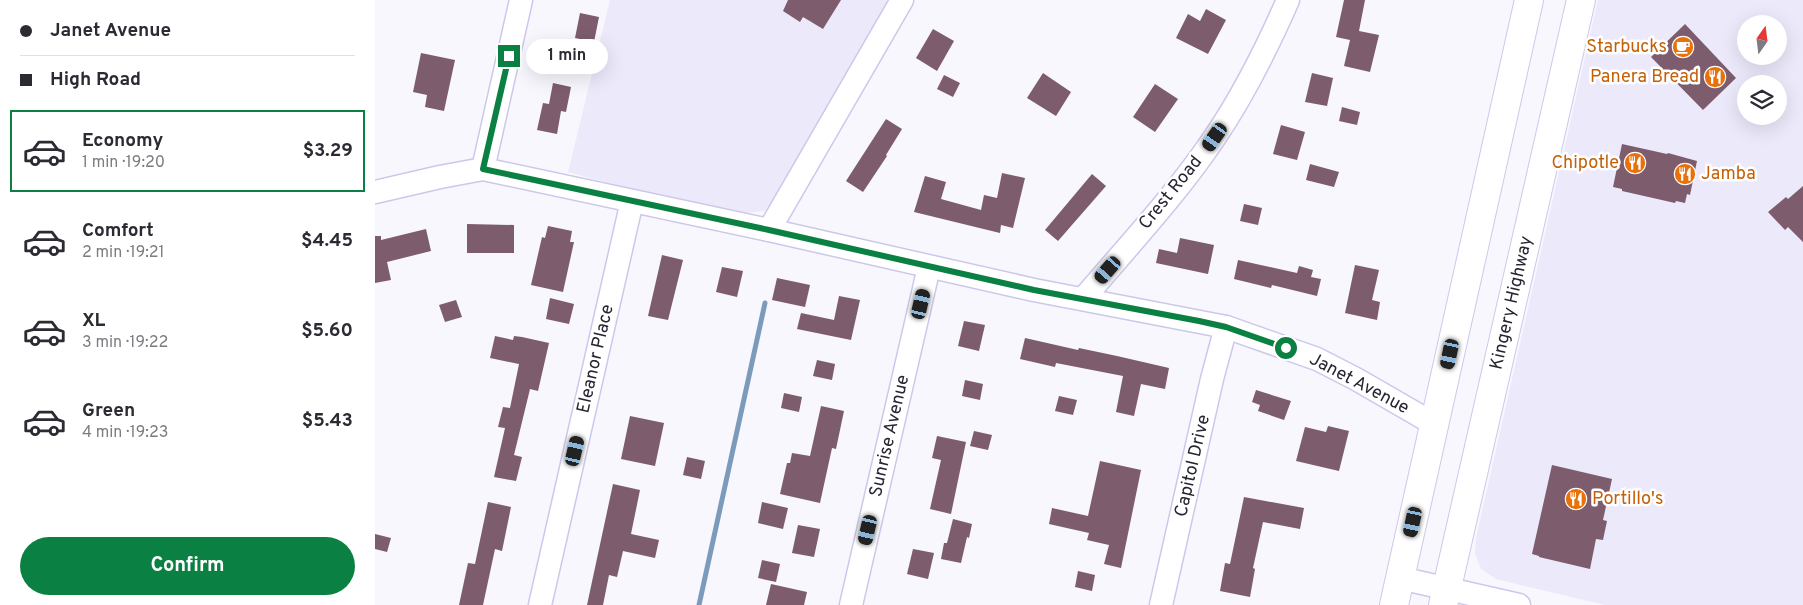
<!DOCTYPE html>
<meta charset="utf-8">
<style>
body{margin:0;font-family:Overpass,sans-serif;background:#f7f7f7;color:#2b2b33;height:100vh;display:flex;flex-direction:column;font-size:19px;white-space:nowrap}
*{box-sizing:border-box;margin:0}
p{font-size:16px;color:#7c7c81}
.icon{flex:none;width:28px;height:28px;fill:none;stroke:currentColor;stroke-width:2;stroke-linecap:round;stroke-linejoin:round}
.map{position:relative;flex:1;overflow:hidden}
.details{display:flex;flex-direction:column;background:#fff;width:375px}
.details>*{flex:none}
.top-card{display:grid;align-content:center;height:110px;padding:0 20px;background:#fff}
.needle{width:32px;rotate:14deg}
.controls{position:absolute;left:1362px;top:15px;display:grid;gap:10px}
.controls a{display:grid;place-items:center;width:50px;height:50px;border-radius:50%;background:#fff;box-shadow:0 5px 20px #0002;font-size:25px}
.end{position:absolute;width:22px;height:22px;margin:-11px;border:6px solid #0b8043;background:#fff;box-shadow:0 0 0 2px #fff}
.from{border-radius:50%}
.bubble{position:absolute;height:35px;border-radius:18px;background:#fff;box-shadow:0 5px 20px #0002;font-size:16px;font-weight:700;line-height:35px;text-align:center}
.car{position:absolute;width:15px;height:30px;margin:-15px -8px;border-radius:6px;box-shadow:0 0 4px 1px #0007;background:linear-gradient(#222 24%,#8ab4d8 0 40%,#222 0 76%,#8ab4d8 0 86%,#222 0)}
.top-card b{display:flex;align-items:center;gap:18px;height:48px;font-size:19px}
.top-card b+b{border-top:1px solid #e1e1e2}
.top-card i{width:12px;height:12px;background:#2b2b33}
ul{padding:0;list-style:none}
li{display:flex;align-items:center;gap:15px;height:82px;margin:0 10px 8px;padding:0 10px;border:2px solid transparent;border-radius:0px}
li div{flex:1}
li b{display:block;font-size:19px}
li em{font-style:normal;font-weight:700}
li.active{border-color:#0b8043}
li>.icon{width:45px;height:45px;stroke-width:1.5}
.button{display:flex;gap:10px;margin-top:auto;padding:10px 20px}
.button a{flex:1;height:58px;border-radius:30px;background:#0b8043;color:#fff;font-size:20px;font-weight:700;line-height:58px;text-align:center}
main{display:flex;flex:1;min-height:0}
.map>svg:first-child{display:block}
.built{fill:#ebe9fa;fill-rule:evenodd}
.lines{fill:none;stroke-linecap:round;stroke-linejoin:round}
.stream{stroke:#7c9bbb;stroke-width:5}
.building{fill:#7c5c6d}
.minor-casing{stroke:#ccc8eb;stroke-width:25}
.highway-casing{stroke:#ccc8eb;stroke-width:30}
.minor{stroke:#fff;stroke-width:22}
.highway{stroke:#fff;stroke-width:28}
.route{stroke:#0b8043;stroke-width:6}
.labels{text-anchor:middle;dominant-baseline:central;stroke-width:5;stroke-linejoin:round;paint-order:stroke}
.food-label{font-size:18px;fill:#c56008;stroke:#fff;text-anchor:end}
.street-label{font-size:18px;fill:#272532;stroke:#fff}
</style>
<main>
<section class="details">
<div class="top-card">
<b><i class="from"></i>Janet Avenue</b>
<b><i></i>High Road</b>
</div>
<ul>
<li class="active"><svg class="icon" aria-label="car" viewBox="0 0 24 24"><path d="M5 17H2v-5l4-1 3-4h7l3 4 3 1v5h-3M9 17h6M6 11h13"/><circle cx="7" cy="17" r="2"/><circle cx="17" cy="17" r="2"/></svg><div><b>Economy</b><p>1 min · 19:20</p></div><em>$3.29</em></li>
<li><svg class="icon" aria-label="car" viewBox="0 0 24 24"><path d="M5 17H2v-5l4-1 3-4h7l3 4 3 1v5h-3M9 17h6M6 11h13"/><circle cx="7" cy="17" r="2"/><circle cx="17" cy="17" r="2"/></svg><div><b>Comfort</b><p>2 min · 19:21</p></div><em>$4.45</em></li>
<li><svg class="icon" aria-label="car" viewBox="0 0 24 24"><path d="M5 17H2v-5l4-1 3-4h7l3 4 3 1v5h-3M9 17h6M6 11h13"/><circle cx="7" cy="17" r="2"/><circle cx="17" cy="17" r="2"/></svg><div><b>XL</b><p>3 min · 19:22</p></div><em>$5.60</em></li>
<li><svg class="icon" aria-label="car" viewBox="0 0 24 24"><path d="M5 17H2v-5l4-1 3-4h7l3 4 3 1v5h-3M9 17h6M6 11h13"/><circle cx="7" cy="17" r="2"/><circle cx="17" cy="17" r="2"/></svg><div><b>Green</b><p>4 min · 19:23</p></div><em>$5.43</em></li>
</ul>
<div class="button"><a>Confirm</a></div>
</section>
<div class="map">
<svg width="1428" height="605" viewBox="0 0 1428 605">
<rect width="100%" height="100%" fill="#f8f7fe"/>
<g class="built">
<path d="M235,0H517L457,98L397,206L389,211L369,213L255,189L193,172Z"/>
<path d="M1223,0H1428V605H1230L1121,579L1106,569L1100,553L1101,538ZM1371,24H1404V56H1371ZM1371,84H1404V116H1371Z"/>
</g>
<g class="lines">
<path class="stream" d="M324,605L390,303"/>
</g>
<g class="building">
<path d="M413,0H466L448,29L428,17L425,22L408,11Z"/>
<path d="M969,0H990L984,31L1004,35L995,72L969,66L975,40L961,37Z"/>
<path d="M831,9L851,20L833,54L801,38L813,14L825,21Z"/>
<path d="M205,13L224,17L219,42L200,38Z"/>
<path d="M1310,24L1361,78L1328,110L1276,57Z"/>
<path d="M558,29L579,41L562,71L541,58Z"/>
<path d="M46,53L80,60L69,111L50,107L52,95L38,92Z"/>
<path d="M668,73L696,92L681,116L652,98Z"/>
<path d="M937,73L958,78L952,106L930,102Z"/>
<path d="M569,75L585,83L578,97L562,89Z"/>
<path d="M178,83L196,87L191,112L186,111L182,134L162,130L168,103L174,104Z"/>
<path d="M780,84L803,99L780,132L758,117Z"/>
<path d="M967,107L985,112L982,125L964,121Z"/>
<path d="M511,119L527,129L511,155L512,156L488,192L471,181Z"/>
<path d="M906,125L930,132L922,160L898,154Z"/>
<path d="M1247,144L1292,154L1293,153L1322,161L1315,195L1312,194L1310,203L1301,201L1300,203L1247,191V189L1238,187Z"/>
<path d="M935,164L964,172L959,187L931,180Z"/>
<path d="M627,173L650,178L638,228L626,225L625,233L539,212L550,176L571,182L566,199L606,210L609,195L622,198Z"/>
<path d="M717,174L731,186L683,241L670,230Z"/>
<path d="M1428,186V242L1413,227L1410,230L1393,212L1411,197L1413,199Z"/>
<path d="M869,204L887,208L883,225L865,221Z"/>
<path d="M92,224L139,225V253H92Z"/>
<path d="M173,226L197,231L195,242H199L188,292L156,285L167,237L170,238Z"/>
<path d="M51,229L56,251L12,262L16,280L0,283V236H6V240Z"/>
<path d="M805,238L839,245L833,274L781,263L784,249L802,253Z"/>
<path d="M287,255L308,260L293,320L273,316Z"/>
<path d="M863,260L922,273L924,266L938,270L936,277L946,279L942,296L897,285L896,288L859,279Z"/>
<path d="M980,265L1004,270L997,300L1005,302L1002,320L970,313Z"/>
<path d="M347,267L368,271L362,297L341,292Z"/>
<path d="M402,278L435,285L430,307L397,300Z"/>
<path d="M464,296L485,300L476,340L422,329L426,313L459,320Z"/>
<path d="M175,298L199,304L194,324L171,319Z"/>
<path d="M81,300L87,317L70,322L64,305Z"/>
<path d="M589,321L610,325L604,351L583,346Z"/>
<path d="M120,336L138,340L139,336L147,337L174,343L163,391L155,389L139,455L147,457L141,481L119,477L130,428L123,427L128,407L135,408L144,364L115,358Z"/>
<path d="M650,338L703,350L704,348L742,356L794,368L790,389L766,384L759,416L741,412L748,376L681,363L680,367L645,359Z"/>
<path d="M442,360L460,364L457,380L438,376Z"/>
<path d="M590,380L608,384L605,400L587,396Z"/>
<path d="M881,390L916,401L909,420L883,411L885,405L877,402Z"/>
<path d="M409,393L427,397L424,412L406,408Z"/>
<path d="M684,396L702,400L698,415L680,411Z"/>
<path d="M446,406L469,411L461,449L457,448L445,503L405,494L412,463H415L417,453L435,456Z"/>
<path d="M255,416L289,423L280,466L246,459Z"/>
<path d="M953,426L974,431L964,471L921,461L930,427L951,432Z"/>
<path d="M599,431L617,435L613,450L595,446Z"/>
<path d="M562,436L591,442L576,514L555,509L566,460L557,458Z"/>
<path d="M312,457L330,461L326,479L308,475Z"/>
<path d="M725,461L766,470L746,568L729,564L734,545L712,540L714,533L674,524L677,508L713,516Z"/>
<path d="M1177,465L1237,479L1228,520L1232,521L1228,540L1221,539L1215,569L1164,557V556L1157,554Z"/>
<path d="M238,484L265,490L256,534L284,540L280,558L248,551L242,577L234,575L228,605H212Z"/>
<path d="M869,497L929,508L925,529L888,522L878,568L880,569L875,597L845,591L850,563L855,564Z"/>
<path d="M113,502L136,507L127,551L120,549L108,605H84L93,563L100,564Z"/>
<path d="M387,502L413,508L408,529L383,523Z"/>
<path d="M578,519L597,524L594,538L592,537L586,563L566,559L569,543H572Z"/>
<path d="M423,525L445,529L439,557L417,553Z"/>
<path d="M0,534L16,538L12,552L0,549Z"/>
<path d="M538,549L559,553L553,579L532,574Z"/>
<path d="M387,560L405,564L401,582L383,578Z"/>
<path d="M703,571L720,575L717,591L700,587Z"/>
<path d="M396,584L432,592L429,605H391Z"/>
</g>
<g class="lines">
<g class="minor-casing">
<g id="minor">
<path d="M108,169L146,0"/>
<path d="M0,192L65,177L108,169L394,230L659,290L851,327L942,359L981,379L1059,424"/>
<path d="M394,230L527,0"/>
<path d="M708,299C753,246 801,195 840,137C869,94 892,48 913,0"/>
<path d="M1025,578L1144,605"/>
<path d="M165,605L257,201"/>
<path d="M476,605L554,267"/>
<path d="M786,605L837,379L851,327"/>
</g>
</g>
<g class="highway-casing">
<g id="highway">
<path d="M1019,605L1154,0"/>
<path d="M1068,605L1206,0"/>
</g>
</g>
<use href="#minor" class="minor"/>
<use href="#highway" class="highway"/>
</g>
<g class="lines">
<path class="route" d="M134,56L108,169L394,230L659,290L824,321L851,327L911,348"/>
</g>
<defs>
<g id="cafe-disc" transform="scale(1.125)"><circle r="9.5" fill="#e8710a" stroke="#fff"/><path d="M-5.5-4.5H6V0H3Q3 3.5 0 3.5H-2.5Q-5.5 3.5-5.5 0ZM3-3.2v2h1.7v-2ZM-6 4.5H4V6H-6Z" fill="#fff"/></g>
<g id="restaurant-disc" transform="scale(1.125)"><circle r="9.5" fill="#e8710a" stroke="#fff"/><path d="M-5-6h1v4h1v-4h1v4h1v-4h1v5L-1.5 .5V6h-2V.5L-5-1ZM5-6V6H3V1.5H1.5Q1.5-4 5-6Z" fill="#fff"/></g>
</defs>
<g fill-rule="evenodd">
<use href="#cafe-disc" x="1308" y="47"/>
<use href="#restaurant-disc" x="1340" y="77"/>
<use href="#restaurant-disc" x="1260" y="163"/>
<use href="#restaurant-disc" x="1310" y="174"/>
<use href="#restaurant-disc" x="1201" y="499"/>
</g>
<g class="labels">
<g class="food-label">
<text x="1292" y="47">Starbucks</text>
<text x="1324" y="77">Panera Bread</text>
<text x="1244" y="163">Chipotle</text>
<text x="1326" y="174" text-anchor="start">Jamba</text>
<text x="1217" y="499" text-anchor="start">Portillo's</text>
</g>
<g class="street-label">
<text transform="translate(796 193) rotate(-51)">Crest Road</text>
<text transform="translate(1137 303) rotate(-77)">Kingery Highway</text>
<text transform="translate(221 359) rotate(-77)">Eleanor Place</text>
<text transform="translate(984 384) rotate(28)">Janet Avenue</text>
<text transform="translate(515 436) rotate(-77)">Sunrise Avenue</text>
<text transform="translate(818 466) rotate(-77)">Capitol Drive</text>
</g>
</g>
</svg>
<div class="controls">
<a><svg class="needle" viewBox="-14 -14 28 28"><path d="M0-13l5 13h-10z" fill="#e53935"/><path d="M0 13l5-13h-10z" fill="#7c7c81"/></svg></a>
<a><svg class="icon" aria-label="layers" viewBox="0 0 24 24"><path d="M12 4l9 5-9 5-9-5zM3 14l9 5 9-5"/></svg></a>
</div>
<i class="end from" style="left:911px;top:348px"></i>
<i class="end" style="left:134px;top:56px"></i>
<div class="bubble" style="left:151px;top:39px;width:82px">1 min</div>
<i class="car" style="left:840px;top:137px;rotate:215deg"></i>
<i class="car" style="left:733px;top:270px;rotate:221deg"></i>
<i class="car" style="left:546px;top:304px;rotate:13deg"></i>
<i class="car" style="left:1075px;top:354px;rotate:192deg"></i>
<i class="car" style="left:200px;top:451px;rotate:13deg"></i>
<i class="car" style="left:1038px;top:522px;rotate:192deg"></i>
<i class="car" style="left:493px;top:530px;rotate:193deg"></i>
</div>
</main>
